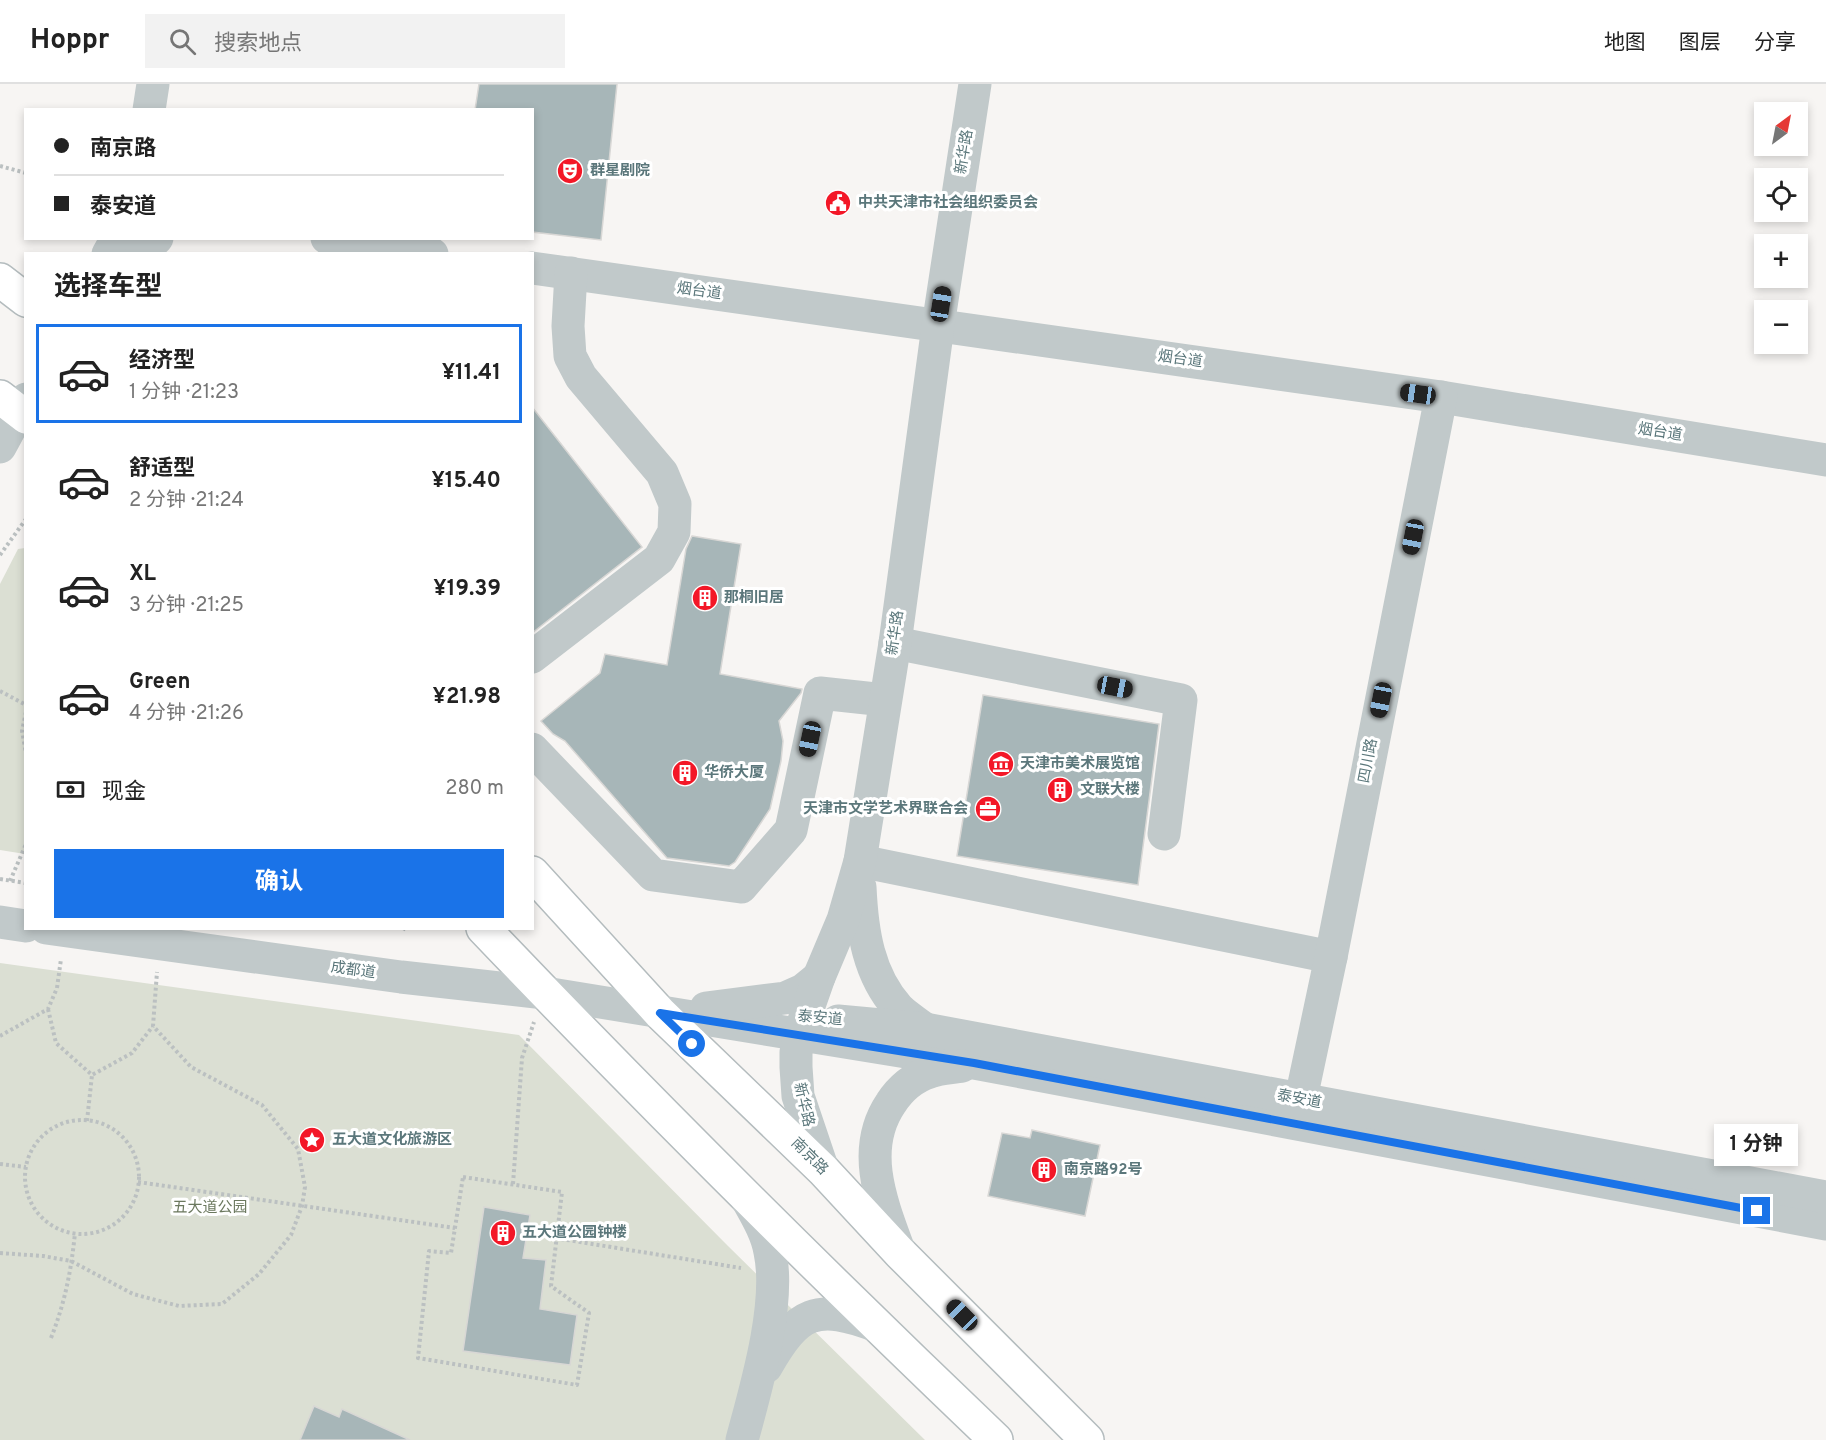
<!DOCTYPE html>
<html lang="zh">
<meta charset="utf-8">
<style>
body{margin:0;font-family:Overpass,"Noto Sans SC",sans-serif;background:#f2f2f2;color:#222;height:100vh;display:flex;flex-direction:column;font-size:22px;white-space:nowrap}
*{box-sizing:border-box;margin:0}
p{font-size:20px;color:#767676}
.icon{flex:none;width:33px;height:33px;fill:none;stroke:currentColor;stroke-width:2;stroke-linecap:round;stroke-linejoin:round}
.map{position:relative;flex:1;overflow:hidden}
.panel{position:absolute;left:24px;top:168px;width:510px;height:678px;display:flex;flex-direction:column;background:#fff;border-radius:0px;box-shadow:0 3px 9px #0003}
.panel>*{flex:none}
.guide{position:absolute;left:24px;top:24px;width:510px;height:132px;border-radius:0px;box-shadow:0 3px 9px #0003;display:grid;align-content:center;height:132px;padding:0 30px;background:#fff}
.needle{width:39px;rotate:32deg}
.tools{position:absolute;left:1754px;top:18px;display:grid;gap:12px}
.tools a{display:grid;place-items:center;width:54px;height:54px;border-radius:0px;background:#fff;box-shadow:0 3px 9px #0003;font-size:30px}
.end{position:absolute;width:27px;height:27px;margin:-14px;border:8px solid #1a73e8;background:#fff;box-shadow:0 0 0 3px #fff}
.from{border-radius:50%}
.bubble{position:absolute;height:42px;border-radius:0px;background:#fff;box-shadow:0 3px 9px #0003;font-size:20px;font-weight:700;line-height:42px;text-align:center}
.car{position:absolute;width:18px;height:36px;margin:-18px -9px;border-radius:8px;box-shadow:0 0 4px 2px #0007;background:linear-gradient(#222 24%,#8ab4d8 0 40%,#222 0 76%,#8ab4d8 0 86%,#222 0)}
.guide b{display:flex;align-items:center;gap:21px;height:57px;font-size:22px}
.guide b+b{border-top:2px solid #e0e0e0}
.guide i{width:15px;height:15px;background:#222}
ul{padding:0;list-style:none}
li{display:flex;align-items:center;gap:18px;height:99px;margin:0 12px 9px;padding:0 18px;border:3px solid transparent;border-radius:0px}
li div{flex:1}
li b{display:block;font-size:22px}
li em{font-style:normal;font-weight:700}
li.on{border-color:#1a73e8}
li>.icon{width:54px;height:54px;stroke-width:1.5}
h2{padding:0 30px;font-size:27px;line-height:72px}
.pay{display:flex;align-items:center;gap:15px;height:66px;padding:0 30px;font-size:22px}
.pay p{margin-inline-start:auto}
.action{display:flex;gap:12px;margin-top:auto;padding:12px 30px}
.action a{flex:1;height:69px;border-radius:0px;background:#1a73e8;color:#fff;font-size:24px;font-weight:700;line-height:69px;text-align:center}
header{display:flex;align-items:center;gap:36px;box-sizing:border-box;height:84px;padding:0 30px;background:#fff;border-bottom:2px solid #e0e0e0}
header strong{font-size:28px}
nav{display:flex;gap:33px;margin-inline-start:auto;font-size:21px}
.search{width:420px;height:54px;background:#f2f2f2;display:flex;align-items:center;gap:15px;box-sizing:border-box;padding:0 21px;border-radius:0px;color:#767676;font-size:22px}
.map>svg:first-child{display:block}
.green{fill:#dbdfd3}
.building{fill:#a7b6b8;stroke:#d8d7d5;stroke-width:1.5}
.lines{fill:none;stroke-linecap:round;stroke-linejoin:round}
.major-casing{stroke:#b4bcbe;stroke-width:36}
.path{stroke:#bbc0c1;stroke-width:4;stroke-dasharray:3 3;stroke-linecap:butt}
.minor{stroke:#c1c9ca;stroke-width:33}
.major{stroke:#fff;stroke-width:33}
.route{stroke:#1a73e8;stroke-width:8}
.labels{text-anchor:middle;dominant-baseline:central;stroke-width:6;stroke-linejoin:round;paint-order:stroke}
.street-label{font-size:15px;fill:#5b777b;stroke:#fff}
.poi-label{font-size:15px;font-weight:bold;fill:#5b777b;stroke:#fff;text-anchor:start}
.park-label{font-size:15px;fill:#6b785e;stroke:#fff}
</style>
<header>
<strong>Hoppr</strong>
<div class="search"><svg class="icon" aria-label="search" viewBox="0 0 24 24"><circle cx="10" cy="10" r="6"/><path d="M15 15l6 6"/></svg>搜索地点</div>
<nav><a>地图</a><a>图层</a><a>分享</a></nav>
</header>
<div class="map">
<svg width="1826" height="1356" viewBox="0 0 1826 1356">
<rect width="100%" height="100%" fill="#f7f5f3"/>
<g class="green">
<path d="M25,464H26L25,770L0,766V500L18,465Z"/>
<path d="M0,879L519,951L728,1162L925,1356H0Z"/>
</g>
<g class="building">
<path d="M479,0H617L601,156L532,148V26H475Z"/>
<path d="M532,323L642,463L532,549Z"/>
<path d="M692,452L741,460L720,590L802,605L801,609L779,637L783,657L781,677L770,725L735,778L729,782L667,774L565,657L553,650L541,637L600,589L605,570L667,581L686,465Z"/>
<path d="M983,611L1159,640L1138,801L957,772Z"/>
<path d="M1032,1046L1100,1061L1085,1132L988,1112L1002,1049L1030,1054Z"/>
<path d="M484,1123L530,1131L523,1174L546,1176L540,1225L577,1231L570,1281L463,1267Z"/>
<path d="M314,1322L339,1333L342,1325L410,1356H300Z"/>
</g>
<g class="lines">
<g class="major-casing">
<g id="major">
<path d="M0,196L26,216"/>
<path d="M0,313L26,333"/>
<path d="M532,789L660,929L823,1086L900,1169L1087,1356"/>
<path d="M483,844C650,1019 821,1189 996,1356"/>
</g>
</g>
<g class="path">
<path d="M0,82L26,89"/>
<path d="M0,471L26,435"/>
<path d="M0,607L26,621"/>
<path d="M26,628L22,647L26,669"/>
<path d="M0,795L26,799"/>
<path d="M10,797L26,760"/>
<path d="M403,844L407,846"/>
<path d="M48,925L56,959L92,991L132,969L153,942"/>
<path d="M0,952L48,925L57,904L61,875"/>
<circle cx="82" cy="1093" r="57"/>
<path d="M87,1037L92,991"/>
<path d="M0,1080L26,1083"/>
<path d="M463,1093L562,1108L551,1202L589,1229L577,1301L418,1274L429,1167L451,1169Z"/>
<path d="M138,1098L455,1144"/>
<path d="M513,1100L522,974L534,938"/>
<path d="M555,1154L741,1184"/>
<path d="M0,1169L43,1172L71,1177L133,1210L179,1222L222,1220L259,1190L291,1151L302,1122L305,1103L298,1065L262,1021L191,983L153,942L157,888"/>
<path d="M51,1254C65,1218 71,1188 75,1149"/>
</g>
<g class="minor">
<path d="M149,26L153,0"/>
<path d="M327,154L432,170"/>
<path d="M108,170L117,154"/>
<path d="M141,170L157,154"/>
<path d="M532,184L1441,313L1826,376"/>
<path d="M0,363L26,315"/>
<path d="M895,559L1181,616L1164,750"/>
<path d="M532,573L659,475L674,448L675,420L662,389L581,293L570,272L568,242L571,189"/>
<path d="M532,665L653,791L741,803L791,746L820,609L885,616"/>
<path d="M860,777L1331,873"/>
<path d="M860,803C862,847 868,891 899,925C906,932 917,939 925,945"/>
<path d="M0,838L26,842"/>
<path d="M46,844L401,893L545,909L974,979L1826,1140"/>
<path d="M706,924L785,914L803,906L819,893"/>
<path d="M838,937L925,945L1826,1113"/>
<path d="M1296,1038L1331,873L1441,313"/>
<path d="M823,1086L798,1012L796,983V968L805,933L819,893L843,836L860,777L895,559L938,242L975,0"/>
<path d="M900,1169C882,1120 859,1066 891,1019C900,1005 914,993 930,988C940,984 952,984 962,982"/>
<path d="M766,1283C798,1227 816,1219 877,1242"/>
<path d="M742,1356C756,1304 781,1220 770,1168C767,1150 757,1133 748,1117"/>
</g>
<use href="#major" class="major"/>
</g>
<g class="lines">
<path class="route" d="M692,960L660,929L974,979L1757,1127"/>
</g>
<defs>
<g id="theatre-disc" transform="scale(1.35)"><circle r="9.5" fill="#f31727" stroke="#fff"/><path d="M-5-5.5Q0-4 5-5.5V0Q5 5 0 6Q-5 5-5 0ZM-3.3-2.5H-1v1.5H-3.3ZM1-2.5H3.3v1.5H1ZM-2.8 1Q0 5.5 2.8 1Z" fill="#fff"/></g>
<g id="civic-disc" transform="scale(1.35)"><circle r="9.5" fill="#f31727" stroke="#fff"/><path d="M-.6-6.5H3V-4.5H.6V-3L4-1V1h2V6H-6V1h2V-1L-.6-3ZM-1.2 2.5V6h2.4V2.5Z" fill="#fff"/></g>
<g id="building-disc" transform="scale(1.35)"><circle r="9.5" fill="#f31727" stroke="#fff"/><path d="M-4-6H4V6H1V3H-1V6H-4ZM-2.5-4.3h1.7v1.8h-1.7ZM.8-4.3h1.7v1.8H.8ZM-2.5-1h1.7V.8h-1.7ZM.8-1h1.7V.8H.8Z" fill="#fff"/></g>
<g id="museum-disc" transform="scale(1.35)"><circle r="9.5" fill="#f31727" stroke="#fff"/><path d="M0-6L6-3V-2H-6V-3ZM-5-1h2V3h-2ZM-1-1h2V3h-2ZM3-1h2V3H3ZM-6 4H6V6H-6Z" fill="#fff"/></g>
<g id="office-disc" transform="scale(1.35)"><circle r="9.5" fill="#f31727" stroke="#fff"/><path d="M-6-3h4V-5.5h4V-3h4V5H-6ZM-1-4.5V-3h2v-1.5ZM-6 0V1H6V0Z" fill="#fff"/></g>
<g id="sight-disc" transform="scale(1.35)"><circle r="9.5" fill="#f31727" stroke="#fff"/><path d="M0-6L1.8-2.2L6-1.7L2.9 1.2L3.7 5.4L0 3.3L-3.7 5.4L-2.9 1.2L-6-1.7L-1.8-2.2Z" fill="#fff"/></g>
</defs>
<g fill-rule="evenodd">
<use href="#theatre-disc" x="570" y="87"/>
<use href="#civic-disc" x="838" y="119"/>
<use href="#building-disc" x="705" y="514"/>
<use href="#museum-disc" x="1001" y="680"/>
<use href="#building-disc" x="685" y="689"/>
<use href="#building-disc" x="1060" y="706"/>
<use href="#office-disc" x="988" y="725"/>
<use href="#sight-disc" x="312" y="1056"/>
<use href="#building-disc" x="1044" y="1086"/>
<use href="#building-disc" x="503" y="1149"/>
</g>
<g class="labels">
<g class="street-label">
<text transform="translate(965 68) rotate(-81)">新华路</text>
<text transform="translate(699 208) rotate(8)">烟台道</text>
<text transform="translate(1180 276) rotate(8)">烟台道</text>
<text transform="translate(1660 349) rotate(9)">烟台道</text>
<text transform="translate(896 549) rotate(-82)">新华路</text>
<text transform="translate(1369 677) rotate(-79)">四川路</text>
<text transform="translate(353 887) rotate(8)">成都道</text>
<text transform="translate(820 935) rotate(5)">泰安道</text>
<text transform="translate(1299 1016) rotate(11)">泰安道</text>
<text transform="translate(803 1021) rotate(77)">新华路</text>
<text transform="translate(809 1073) rotate(45)">南京路</text>
</g>
<g class="poi-label">
<text x="590" y="87">群星剧院</text>
<text x="858" y="119">中共天津市社会组织委员会</text>
<text x="724" y="514">那桐旧居</text>
<text x="1020" y="680">天津市美术展览馆</text>
<text x="704" y="689">华侨大厦</text>
<text x="1080" y="706">文联大楼</text>
<text x="968" y="725" text-anchor="end">天津市文学艺术界联合会</text>
<text x="332" y="1056">五大道文化旅游区</text>
<text x="1064" y="1086">南京路92号</text>
<text x="522" y="1149">五大道公园钟楼</text>
</g>
<g class="park-label">
<text x="210" y="1124">五大道公园</text>
</g>
</g>
</svg>
<div class="tools">
<a><svg class="needle" viewBox="-14 -14 28 28"><path d="M0-13l5 13h-10z" fill="#e53935"/><path d="M0 13l5-13h-10z" fill="#767676"/></svg></a>
<a><svg class="icon" aria-label="locate" viewBox="0 0 24 24"><circle cx="12" cy="12" r="6"/><path d="M12 2v4M12 18v4M2 12h4M18 12h4"/></svg></a>
<a>+</a>
<a>−</a>
</div>
<i class="end from" style="left:692px;top:960px"></i>
<i class="end" style="left:1757px;top:1127px"></i>
<div class="bubble" style="left:1714px;top:1040px;width:84px">1 分钟</div>
<i class="car" style="left:941px;top:220px;rotate:9deg"></i>
<i class="car" style="left:1418px;top:310px;rotate:278deg"></i>
<i class="car" style="left:1413px;top:453px;rotate:191deg"></i>
<i class="car" style="left:1115px;top:603px;rotate:101deg"></i>
<i class="car" style="left:1381px;top:616px;rotate:191deg"></i>
<i class="car" style="left:810px;top:655px;rotate:192deg"></i>
<i class="car" style="left:962px;top:1231px;rotate:315deg"></i>
<div class="guide">
<b><i class="from"></i>南京路</b>
<b><i></i>泰安道</b>
</div>
<section class="panel">
<h2>选择车型</h2>
<ul>
<li class="on"><svg class="icon" aria-label="car" viewBox="0 0 24 24"><path d="M5 17H2v-5l4-1 3-4h7l3 4 3 1v5h-3M9 17h6M6 11h13"/><circle cx="7" cy="17" r="2"/><circle cx="17" cy="17" r="2"/></svg><div><b>经济型</b><p>1 分钟 · 21:23</p></div><em>¥11.41</em></li>
<li><svg class="icon" aria-label="car" viewBox="0 0 24 24"><path d="M5 17H2v-5l4-1 3-4h7l3 4 3 1v5h-3M9 17h6M6 11h13"/><circle cx="7" cy="17" r="2"/><circle cx="17" cy="17" r="2"/></svg><div><b>舒适型</b><p>2 分钟 · 21:24</p></div><em>¥15.40</em></li>
<li><svg class="icon" aria-label="car" viewBox="0 0 24 24"><path d="M5 17H2v-5l4-1 3-4h7l3 4 3 1v5h-3M9 17h6M6 11h13"/><circle cx="7" cy="17" r="2"/><circle cx="17" cy="17" r="2"/></svg><div><b>XL</b><p>3 分钟 · 21:25</p></div><em>¥19.39</em></li>
<li><svg class="icon" aria-label="car" viewBox="0 0 24 24"><path d="M5 17H2v-5l4-1 3-4h7l3 4 3 1v5h-3M9 17h6M6 11h13"/><circle cx="7" cy="17" r="2"/><circle cx="17" cy="17" r="2"/></svg><div><b>Green</b><p>4 分钟 · 21:26</p></div><em>¥21.98</em></li>
</ul>
<div class="pay"><svg class="icon" aria-label="cash" viewBox="0 0 24 24"><path d="M3 7h18v10H3z"/><circle cx="12" cy="12" r="2"/></svg>现金<p>280 m</p></div>
<div class="action"><a>确认</a></div>
</section>
</div>
